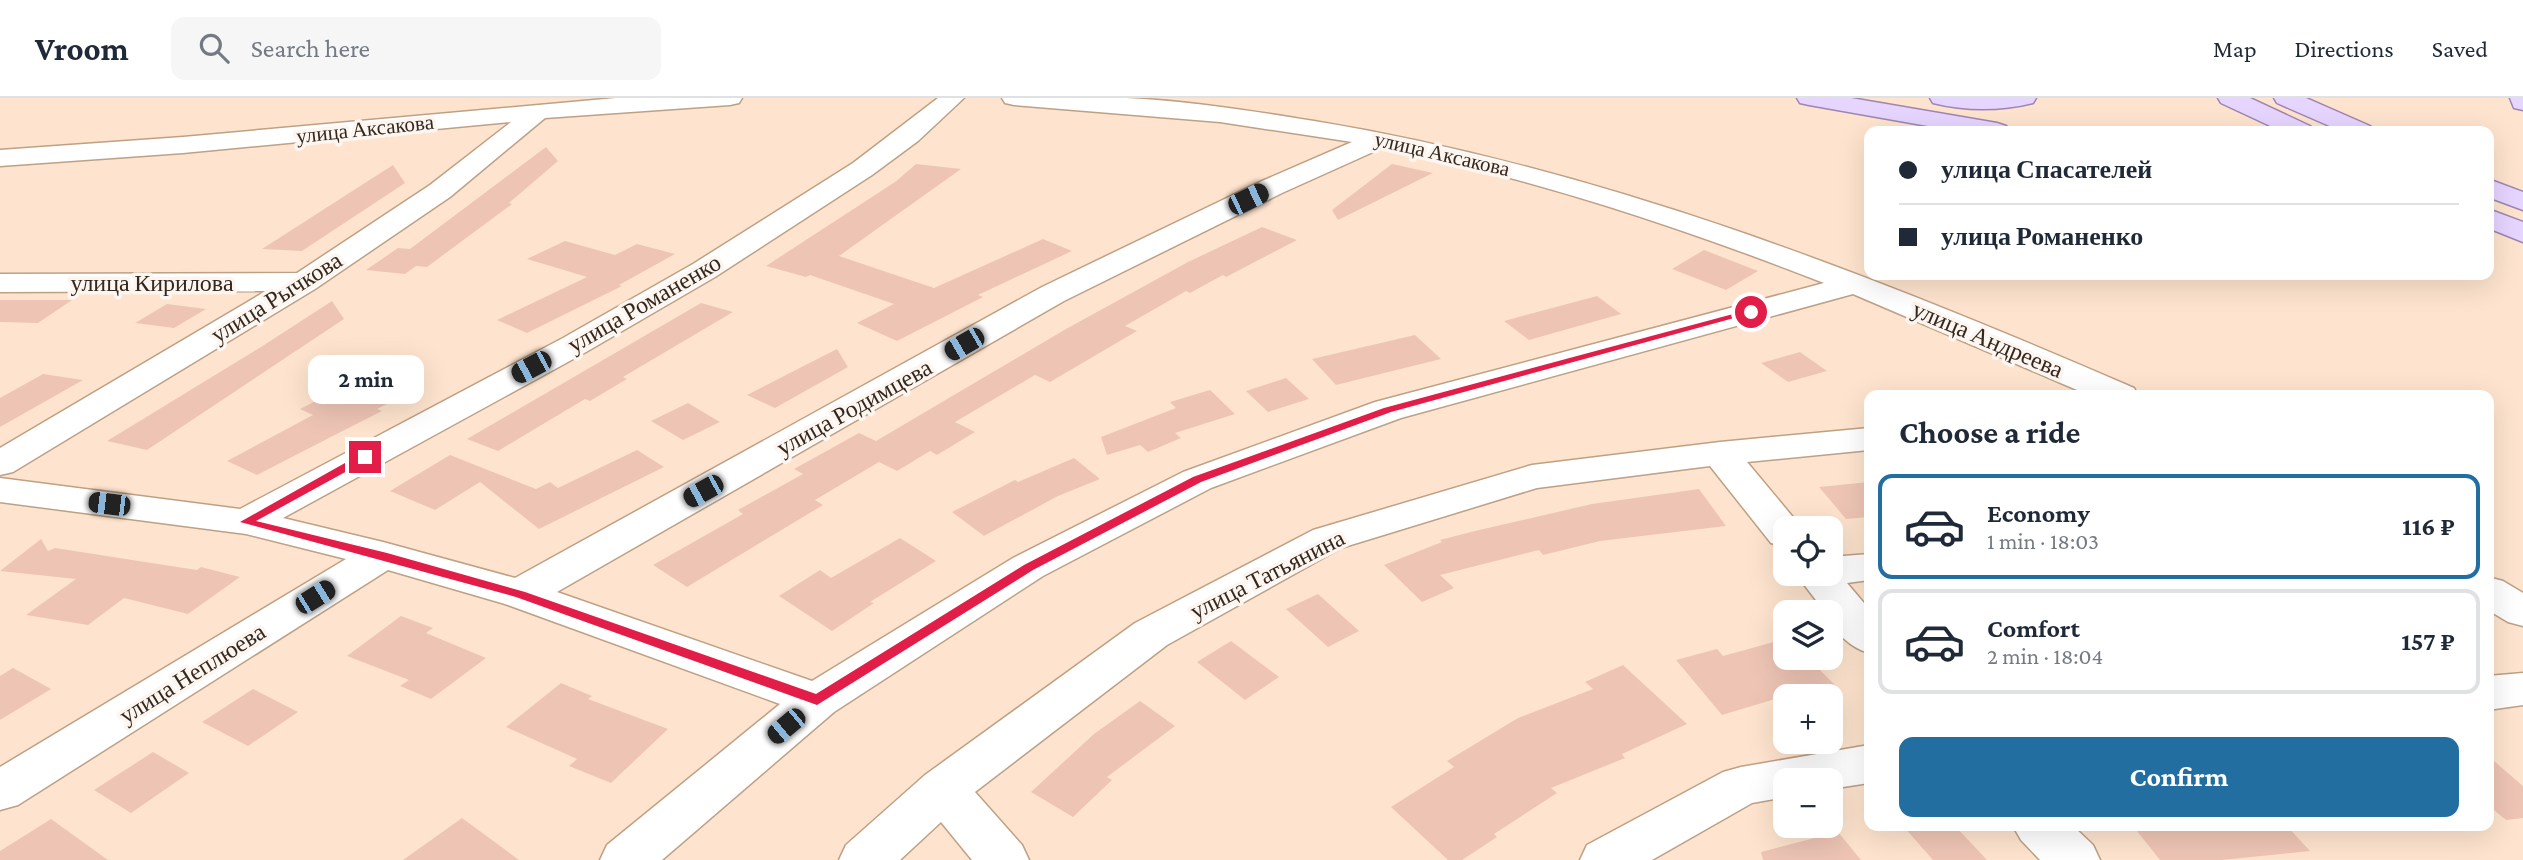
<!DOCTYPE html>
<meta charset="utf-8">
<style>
body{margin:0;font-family:"Crimson Pro",serif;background:#f6f6f7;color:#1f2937;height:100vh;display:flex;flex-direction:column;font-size:26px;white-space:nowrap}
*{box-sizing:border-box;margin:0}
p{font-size:23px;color:#747a83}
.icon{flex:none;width:38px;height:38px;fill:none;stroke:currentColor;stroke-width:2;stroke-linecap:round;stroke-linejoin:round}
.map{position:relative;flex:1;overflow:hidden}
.panel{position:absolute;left:1864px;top:292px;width:630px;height:441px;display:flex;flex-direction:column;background:#fff;border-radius:14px;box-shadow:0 7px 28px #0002}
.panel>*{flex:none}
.hud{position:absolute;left:1864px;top:28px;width:630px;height:154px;border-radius:14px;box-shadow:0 7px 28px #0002;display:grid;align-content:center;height:154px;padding:0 35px;background:#fff}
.tools{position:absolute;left:1773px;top:418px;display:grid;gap:14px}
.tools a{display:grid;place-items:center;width:70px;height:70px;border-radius:14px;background:#fff;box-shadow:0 7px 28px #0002;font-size:35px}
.end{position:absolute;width:32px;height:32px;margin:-16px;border:9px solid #e11d48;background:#fff;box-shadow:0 0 0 4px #fff}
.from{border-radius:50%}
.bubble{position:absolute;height:49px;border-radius:14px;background:#fff;box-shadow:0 7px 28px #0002;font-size:23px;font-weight:700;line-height:49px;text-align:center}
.car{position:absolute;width:21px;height:42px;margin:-21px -10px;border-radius:9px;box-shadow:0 0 5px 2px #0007;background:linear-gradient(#222 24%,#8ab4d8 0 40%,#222 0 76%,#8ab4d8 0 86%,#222 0)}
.hud b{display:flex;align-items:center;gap:24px;height:66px;font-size:26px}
.hud b+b{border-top:2px solid #e0e1e3}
.hud i{width:18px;height:18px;background:#1f2937}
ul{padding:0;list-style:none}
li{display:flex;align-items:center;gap:21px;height:105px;margin:0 14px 10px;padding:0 21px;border:4px solid #e0e1e3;border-radius:14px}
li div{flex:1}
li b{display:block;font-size:26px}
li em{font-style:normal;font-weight:700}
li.selected{border-color:#236ea1}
li>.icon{width:63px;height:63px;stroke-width:1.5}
h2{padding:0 35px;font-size:32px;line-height:84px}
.cta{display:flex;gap:14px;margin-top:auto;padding:14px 35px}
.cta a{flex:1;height:80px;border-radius:14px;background:#236ea1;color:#fff;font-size:28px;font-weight:700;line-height:80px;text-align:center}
header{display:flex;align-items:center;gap:42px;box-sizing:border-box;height:98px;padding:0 35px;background:#fff;border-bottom:2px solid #e0e1e3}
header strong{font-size:33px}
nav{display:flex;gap:38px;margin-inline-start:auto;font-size:24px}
.search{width:490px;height:63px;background:#f6f6f7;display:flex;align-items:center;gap:18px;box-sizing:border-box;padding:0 24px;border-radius:14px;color:#747a83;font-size:26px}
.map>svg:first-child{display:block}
.building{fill:#eec5b5}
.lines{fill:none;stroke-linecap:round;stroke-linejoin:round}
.minor-casing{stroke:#bea085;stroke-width:3}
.major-casing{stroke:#9d86b0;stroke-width:3}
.minor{fill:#fff;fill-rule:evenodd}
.major{fill:#e6d5ff;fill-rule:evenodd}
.route{fill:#e11d48}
.labels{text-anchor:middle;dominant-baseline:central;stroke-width:7;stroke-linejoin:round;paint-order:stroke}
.far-street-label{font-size:21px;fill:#34281e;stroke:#fcf5f0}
.street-label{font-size:24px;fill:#34281e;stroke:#fcf5f0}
</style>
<header>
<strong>Vroom</strong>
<div class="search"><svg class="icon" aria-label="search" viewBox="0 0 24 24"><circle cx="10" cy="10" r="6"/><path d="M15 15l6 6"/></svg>Search here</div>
<nav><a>Map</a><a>Directions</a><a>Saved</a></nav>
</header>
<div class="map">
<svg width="2523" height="762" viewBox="0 0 2523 762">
<rect width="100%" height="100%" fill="#fee4ce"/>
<g class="building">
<path d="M546,49L558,63L509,105L512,106L427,169L416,168L405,176L366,172L398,150L410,151Z"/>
<path d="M916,66L961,71L839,158L934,190L1043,141L1072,153L978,197L983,199L897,243L857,225L894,206L810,177L806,179L766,168L895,84Z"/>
<path d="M1392,66L1433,75L1338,122L1332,112Z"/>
<path d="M393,67L405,85L302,153L262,151Z"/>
<path d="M1262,129L1297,142L1226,179L1223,177L1190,195L1186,193L1125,228L1137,233L1050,284L1035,277L955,324L975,334L937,357L930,353L897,373L879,364L815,402L823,407L687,489L653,467L743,416L738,412L803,376L794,371L859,335L876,343L1066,231L1188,164Z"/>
<path d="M565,143L615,157L637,146L675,156L619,187L622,188L527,235L497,222L587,179L527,161Z"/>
<path d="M1704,152L1758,173L1726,192L1672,171Z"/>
<path d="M1597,198L1621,216L1529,242L1504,223Z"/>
<path d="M0,202H72L38,225L0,224Z"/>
<path d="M332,203L344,221L147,352L107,343L261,249Z"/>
<path d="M701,205L733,214L623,279L627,281L590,303L585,301L498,353L467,341Z"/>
<path d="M167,206L206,211L174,230L135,225Z"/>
<path d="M1415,237L1441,261L1336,287L1312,261Z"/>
<path d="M837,251L848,269L775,310L747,297Z"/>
<path d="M1800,254L1827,273L1788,284L1761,265Z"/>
<path d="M43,276L83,282L0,329V300Z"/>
<path d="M397,276L407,296L377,311L382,313L325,342L257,377L227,363L313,317L300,311L336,293L351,300Z"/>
<path d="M1286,280L1309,301L1268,314L1246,293Z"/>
<path d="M1210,292L1235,316L1175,335L1181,340L1148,354L1140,347L1107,357L1101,339L1176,310L1170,304Z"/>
<path d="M688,305L720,324L683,342L651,323Z"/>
<path d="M637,352L664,369L539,431L480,384L435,412L390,393L450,357L536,391L550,384L558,390Z"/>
<path d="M1074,360L1100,381L1058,398L984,438L952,414L1015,382L1018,384Z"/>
<path d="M1869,384V419L1846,421L1819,389Z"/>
<path d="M1699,391L1726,428L1600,443L1543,457L1539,452L1440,477L1454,490L1422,504L1384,467L1442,444L1440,442L1479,432L1592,406Z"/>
<path d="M900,440L936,463L870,504L874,505L832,533L779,498L820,472L831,480Z"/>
<path d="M41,441L48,453L55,450L197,472L201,469L240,479L188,516L124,500L88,527L26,517L76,481L0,473Z"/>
<path d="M1318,496L1359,533L1328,549L1286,511Z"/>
<path d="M401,518L433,530L426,535L486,560L431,601L400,588L409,582L347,558Z"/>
<path d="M1785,541V560H1808L1836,588L1801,598H1785L1722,617L1676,562L1717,551L1723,558Z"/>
<path d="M1231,543L1279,579L1245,602L1197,564Z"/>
<path d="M1623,567L1687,626L1622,656L1625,660L1551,690L1557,695L1494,736L1497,739L1462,762H1448L1391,709L1454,669L1447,663L1518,620L1593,591L1585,584Z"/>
<path d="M13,570L51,591L0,622V578Z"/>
<path d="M561,585L592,598L588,601L668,631L611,685L569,668L577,661L506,629Z"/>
<path d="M253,591L298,614L248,648L202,624Z"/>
<path d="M1140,603L1175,628L1107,679L1112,682L1073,719L1031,694L1094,636Z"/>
<path d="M153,654L189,675L131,715L94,692Z"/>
<path d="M2488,658L2523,688V720L2506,722L2488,707Z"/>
<path d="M462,720L519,762H403Z"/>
<path d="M51,721L108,762H0V753Z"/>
<path d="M1903,728H1955L1987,762H1933Z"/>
<path d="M2133,728H2287L2310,753L2222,762H2160Z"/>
<path d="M1838,734L1861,762H1763L1761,754Z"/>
</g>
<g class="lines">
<g class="minor-casing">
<g id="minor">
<path d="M616,0H742L739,5L730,7L545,20L450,99L315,191L13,374L0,377V350L266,193L0,194V176L297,175L430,87L511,24L183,55L0,68V52L183,39Z"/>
<path d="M938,0H964L918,43L872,77L715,179L586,254L283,420L383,444L515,480L1042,189L1262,83L1352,44L1220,24L1014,7L1005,5L1002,0C1043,0 1085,0 1126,0C1189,3 1253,13 1314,23C1599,70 1869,175 2134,290L2138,298H2091L1853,196L1401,320L1211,390L1043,478L834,614L662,762H600L607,747L780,606L505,506L388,472L18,707L0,712V669L346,461L246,436L0,404V380L240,411L563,240L693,166L853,65ZM1382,50C1534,80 1680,129 1824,185L1375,304L1183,374L1013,460L812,583L557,494L1064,203L1282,95Z"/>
<path d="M1869,330V352L1747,364L1802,430H1785V449L1771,445L1710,368L1537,390L1341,450L1167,547L975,694L1022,747L1029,762H972L941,724L900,762H839L846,747L925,677L1135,525L1313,432L1532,367L1720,344Z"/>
<path d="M1869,456V482L1847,485L1869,511V555C1853,551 1830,533 1830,514H1825L1796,476H1830V459Z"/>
<path d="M2488,479L2503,483L2523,495V528L2508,524L2488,512Z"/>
<path d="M2523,575V607L2488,612V578Z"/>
<path d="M1869,647V685L1830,691V682H1785V699L1752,705L1652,762H1580L1587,747L1723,674L1741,669Z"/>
<path d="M2013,728H2073L2093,747L2100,762H2040L2021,742Z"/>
</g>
</g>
<g class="major-casing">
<g id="major">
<path d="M1797,0H1851L1997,25L2006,28L2010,33H1956L1809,7L1800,5Z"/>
<path d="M1930,0H2036L2033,5C2001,13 1965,13 1933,5Z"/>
<path d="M2218,0H2250L2310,28L2314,33H2281L2221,5Z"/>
<path d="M2274,0H2306L2370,28L2374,33H2341L2277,5Z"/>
<path d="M2510,0H2523V12L2514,10Z"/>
<path d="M2488,81L2523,94V112L2488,99Z"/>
<path d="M2488,111L2523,124V144L2488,130Z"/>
</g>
</g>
<use href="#minor" class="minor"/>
<use href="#major" class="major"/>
</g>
<path class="route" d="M1748,212L1756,214L1391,314L1201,384L1033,472L817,607L516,499L240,424L361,356H369V361L256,423L387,455L525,494L816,596L1024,467L1193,379L1384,310Z"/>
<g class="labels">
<g class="far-street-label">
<text transform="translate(365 31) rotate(-6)">улица Аксакова</text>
<text transform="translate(1442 56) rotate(13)">улица Аксакова</text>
</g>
<g class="street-label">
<text x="152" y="184">улица Кирилова</text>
<text transform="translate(276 199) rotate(-32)">улица Рычкова</text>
<text transform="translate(644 205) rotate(-30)">улица Романенко</text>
<text transform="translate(1988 241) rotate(23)">улица Андреева</text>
<text transform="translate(854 309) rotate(-29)">улица Родимцева</text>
<text transform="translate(1267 476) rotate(-27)">улица Татьянина</text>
<text transform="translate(192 575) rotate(-32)">улица Неплюева</text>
</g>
</g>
</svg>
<div class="tools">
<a><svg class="icon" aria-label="locate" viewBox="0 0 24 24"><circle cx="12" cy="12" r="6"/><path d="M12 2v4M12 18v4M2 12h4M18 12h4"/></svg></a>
<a><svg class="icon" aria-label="layers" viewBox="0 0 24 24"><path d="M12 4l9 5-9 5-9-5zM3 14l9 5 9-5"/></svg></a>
<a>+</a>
<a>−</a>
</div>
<i class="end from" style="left:1751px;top:214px"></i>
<i class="end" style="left:365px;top:359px"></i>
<div class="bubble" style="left:308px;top:257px;width:116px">2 min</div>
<i class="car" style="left:1248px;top:101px;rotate:64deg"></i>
<i class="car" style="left:964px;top:246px;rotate:240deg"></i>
<i class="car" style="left:531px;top:269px;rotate:242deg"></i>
<i class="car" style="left:703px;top:393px;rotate:241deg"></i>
<i class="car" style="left:109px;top:406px;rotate:277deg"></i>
<i class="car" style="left:315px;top:499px;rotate:58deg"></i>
<i class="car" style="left:786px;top:628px;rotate:230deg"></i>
<div class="hud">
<b><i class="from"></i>улица Спасателей</b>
<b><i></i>улица Романенко</b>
</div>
<section class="panel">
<h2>Choose a ride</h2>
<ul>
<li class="selected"><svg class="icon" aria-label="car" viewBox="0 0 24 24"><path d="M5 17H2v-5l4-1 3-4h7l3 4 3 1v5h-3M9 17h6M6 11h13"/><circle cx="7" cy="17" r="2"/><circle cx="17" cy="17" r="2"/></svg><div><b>Economy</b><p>1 min · 18:03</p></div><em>116 ₽</em></li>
<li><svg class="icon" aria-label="car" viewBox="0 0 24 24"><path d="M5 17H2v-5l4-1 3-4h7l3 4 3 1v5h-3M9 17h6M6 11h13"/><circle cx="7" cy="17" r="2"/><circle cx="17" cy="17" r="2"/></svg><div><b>Comfort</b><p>2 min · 18:04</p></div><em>157 ₽</em></li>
</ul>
<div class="cta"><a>Confirm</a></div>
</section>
</div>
